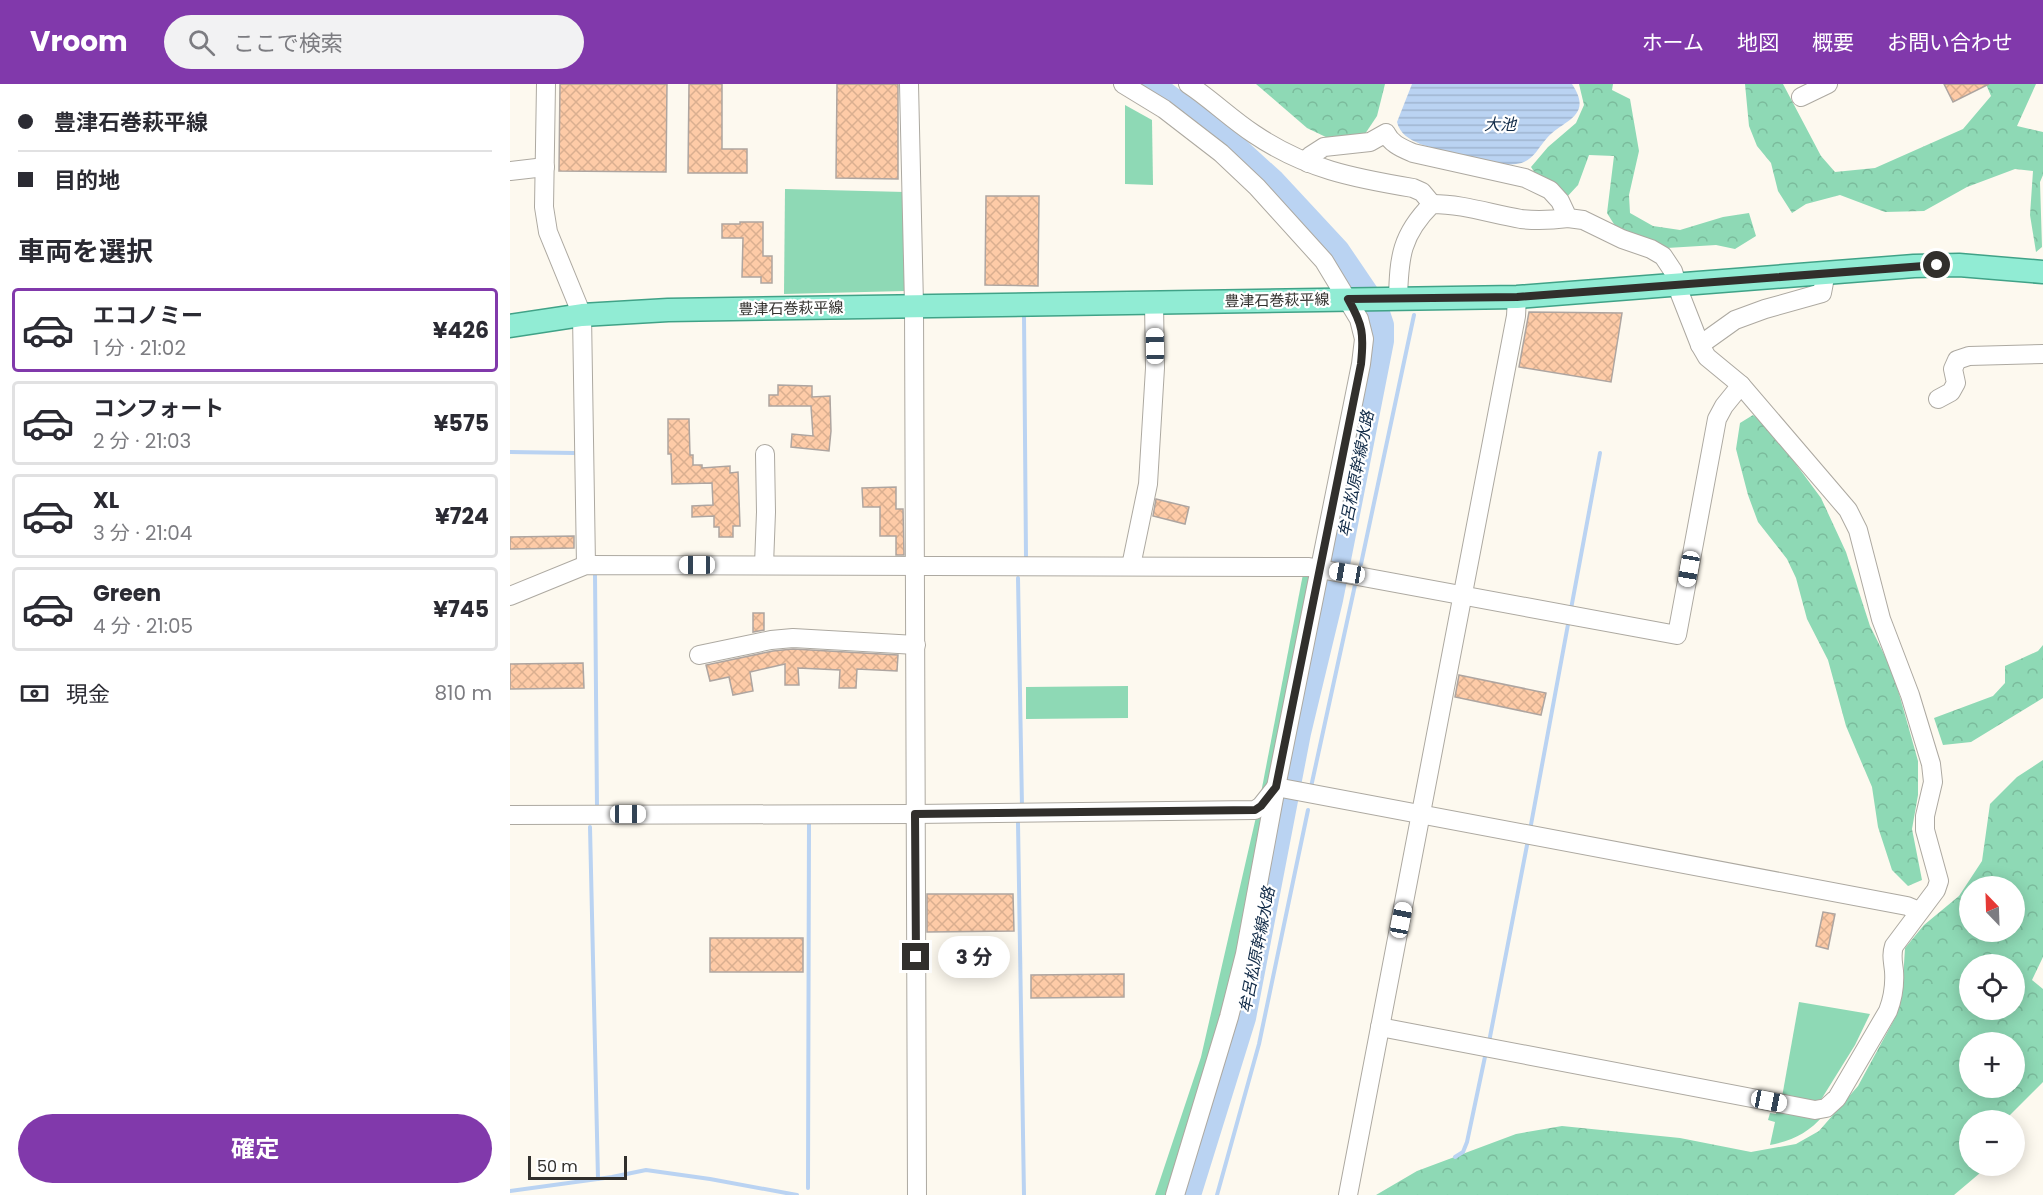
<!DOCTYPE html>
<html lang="ja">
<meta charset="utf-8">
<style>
body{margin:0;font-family:Poppins,"Noto Sans JP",sans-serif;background:#f2f2f3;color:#2b2b33;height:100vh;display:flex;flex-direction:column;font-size:22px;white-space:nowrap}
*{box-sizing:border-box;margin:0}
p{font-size:20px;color:#7c7c81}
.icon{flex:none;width:33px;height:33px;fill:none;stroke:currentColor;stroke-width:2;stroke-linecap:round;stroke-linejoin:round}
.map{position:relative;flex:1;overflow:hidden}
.drawer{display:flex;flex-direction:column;background:#fff;width:510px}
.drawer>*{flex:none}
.guide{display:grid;align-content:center;height:132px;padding:0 18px;background:#fff}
.needle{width:39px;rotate:337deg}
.fabs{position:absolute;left:1449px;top:792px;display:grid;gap:12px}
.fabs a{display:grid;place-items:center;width:66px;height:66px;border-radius:50%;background:#fff;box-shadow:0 3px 15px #0003;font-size:30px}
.scale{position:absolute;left:18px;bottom:15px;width:99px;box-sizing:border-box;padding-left:6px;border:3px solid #312f2c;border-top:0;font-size:16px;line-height:21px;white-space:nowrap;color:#312f2c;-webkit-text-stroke:4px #fff;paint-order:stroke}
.end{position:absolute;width:27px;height:27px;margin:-14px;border:8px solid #312f2c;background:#fff;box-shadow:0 0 0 3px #fff}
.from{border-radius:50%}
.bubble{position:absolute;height:42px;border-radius:21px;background:#fff;box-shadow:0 3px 15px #0003;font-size:20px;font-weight:700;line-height:42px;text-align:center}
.car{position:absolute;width:18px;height:36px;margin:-18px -9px;border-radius:8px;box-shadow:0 0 4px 2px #0007;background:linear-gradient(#fff 24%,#345 0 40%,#fff 0 76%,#345 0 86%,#fff 0)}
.guide b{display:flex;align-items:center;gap:21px;height:57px;font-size:22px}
.guide b+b{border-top:2px solid #e1e1e2}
.guide i{width:15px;height:15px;background:#2b2b33}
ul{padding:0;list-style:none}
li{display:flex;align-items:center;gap:18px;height:84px;margin:0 12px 9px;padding:0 6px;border:3px solid #e1e1e2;border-radius:6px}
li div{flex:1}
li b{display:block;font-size:22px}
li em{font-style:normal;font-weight:700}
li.active{border-color:#8139ab}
li>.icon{width:54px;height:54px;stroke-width:1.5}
h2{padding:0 18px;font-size:27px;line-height:72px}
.pay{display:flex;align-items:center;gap:15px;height:66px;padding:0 18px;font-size:22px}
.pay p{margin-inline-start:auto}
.cta{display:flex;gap:12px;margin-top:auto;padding:12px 18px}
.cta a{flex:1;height:69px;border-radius:36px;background:#8139ab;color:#fff;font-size:24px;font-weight:700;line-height:69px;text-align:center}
header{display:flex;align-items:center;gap:36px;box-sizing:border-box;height:84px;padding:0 30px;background:#8139ab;color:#fff}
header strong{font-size:28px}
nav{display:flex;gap:33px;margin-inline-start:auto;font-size:21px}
.search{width:420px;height:54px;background:#f2f2f3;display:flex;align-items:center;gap:15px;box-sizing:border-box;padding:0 21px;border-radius:33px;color:#7c7c81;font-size:22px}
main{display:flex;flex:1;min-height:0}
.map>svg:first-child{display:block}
.green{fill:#8ed9b5}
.forest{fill:url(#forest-crowns);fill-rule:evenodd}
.water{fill:url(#water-rules)}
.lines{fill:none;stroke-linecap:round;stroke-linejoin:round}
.stream{stroke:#bad3f2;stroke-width:4}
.river{stroke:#bad3f2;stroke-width:24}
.building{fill:url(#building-cross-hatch);stroke:#aea5a0;stroke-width:1.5}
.minor-casing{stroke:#ada9a1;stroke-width:20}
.major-casing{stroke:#40a287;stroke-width:25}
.minor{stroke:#fff;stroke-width:18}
.major{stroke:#91ecd4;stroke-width:22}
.route{stroke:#312f2c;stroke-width:8}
.labels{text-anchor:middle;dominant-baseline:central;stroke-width:4.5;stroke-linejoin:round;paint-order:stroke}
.street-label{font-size:15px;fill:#312f2c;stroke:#fff}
.water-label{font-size:16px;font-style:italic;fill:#102a47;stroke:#fff}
</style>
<header>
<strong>Vroom</strong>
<div class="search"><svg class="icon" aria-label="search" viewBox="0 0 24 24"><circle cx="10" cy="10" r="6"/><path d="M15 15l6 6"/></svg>ここで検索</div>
<nav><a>ホーム</a><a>地図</a><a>概要</a><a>お問い合わせ</a></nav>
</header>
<main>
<section class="drawer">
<div class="guide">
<b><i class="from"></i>豊津石巻萩平線</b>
<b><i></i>目的地</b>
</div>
<h2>車両を選択</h2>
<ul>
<li class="active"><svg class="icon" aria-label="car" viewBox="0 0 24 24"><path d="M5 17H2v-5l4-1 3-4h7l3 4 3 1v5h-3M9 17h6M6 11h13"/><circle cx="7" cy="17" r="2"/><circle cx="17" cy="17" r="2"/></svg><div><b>エコノミー</b><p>1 分 · 21:02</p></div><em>¥426</em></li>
<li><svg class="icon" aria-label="car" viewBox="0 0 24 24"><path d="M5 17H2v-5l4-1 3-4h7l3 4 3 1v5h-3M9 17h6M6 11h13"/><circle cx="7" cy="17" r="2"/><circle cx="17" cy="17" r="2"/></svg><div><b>コンフォート</b><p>2 分 · 21:03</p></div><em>¥575</em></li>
<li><svg class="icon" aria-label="car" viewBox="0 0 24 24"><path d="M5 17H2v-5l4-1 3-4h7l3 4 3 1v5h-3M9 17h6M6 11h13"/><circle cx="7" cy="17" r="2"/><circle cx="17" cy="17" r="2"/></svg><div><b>XL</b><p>3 分 · 21:04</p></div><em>¥724</em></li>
<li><svg class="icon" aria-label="car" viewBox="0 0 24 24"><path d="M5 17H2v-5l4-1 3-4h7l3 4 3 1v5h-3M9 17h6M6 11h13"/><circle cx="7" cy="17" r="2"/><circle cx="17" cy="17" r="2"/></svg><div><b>Green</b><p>4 分 · 21:05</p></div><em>¥745</em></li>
</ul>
<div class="pay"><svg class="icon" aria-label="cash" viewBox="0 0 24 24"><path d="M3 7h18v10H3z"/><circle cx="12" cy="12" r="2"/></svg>現金<p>810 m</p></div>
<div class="cta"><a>確定</a></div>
</section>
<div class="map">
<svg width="1533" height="1111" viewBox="0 0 1533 1111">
<defs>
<pattern id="forest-crowns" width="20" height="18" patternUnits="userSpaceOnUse" patternTransform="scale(1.5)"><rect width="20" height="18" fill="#8ed9b5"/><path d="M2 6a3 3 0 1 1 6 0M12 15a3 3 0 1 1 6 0" fill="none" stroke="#7bbb9c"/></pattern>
<pattern id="water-rules" width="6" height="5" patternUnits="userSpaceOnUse" patternTransform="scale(1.5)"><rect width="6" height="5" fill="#bad3f2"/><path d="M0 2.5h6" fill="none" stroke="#a0b5d0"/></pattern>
<pattern id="building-cross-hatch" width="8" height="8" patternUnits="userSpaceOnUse" patternTransform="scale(1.5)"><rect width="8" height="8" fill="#fecba7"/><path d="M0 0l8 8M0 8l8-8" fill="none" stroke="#daaf90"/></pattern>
</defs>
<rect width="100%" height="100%" fill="#fdf9ef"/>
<g class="green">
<path d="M615,21L642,36L643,101L615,100Z"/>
<path d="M275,105L395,108V207L274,210Z"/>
<path d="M793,490L800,491L762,699L751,709Z"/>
<path d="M618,602V634L516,635V603Z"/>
<path d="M753,732L731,863L658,1111H645L691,973L746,733Z"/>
<path d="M1289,918L1360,930L1345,961L1309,1019L1272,1013Z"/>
<path d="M1267,1023L1314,1031C1298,1049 1284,1056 1260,1061L1265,1038L1258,1036L1260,1029L1266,1030Z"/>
</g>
<g class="forest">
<path d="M746,0H875L867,32L855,50L820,55L797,44Z"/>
<path d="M1069,0H1103L1102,6L1120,15L1129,67L1119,111L1120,129L1143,142L1170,146L1213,133L1239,129L1246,152L1225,165L1206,161L1157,164L1107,145L1097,129L1104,72L1079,71L1068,101L1056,114L1027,92L1021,83L1038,63L1066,39L1074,21Z"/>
<path d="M1235,0H1273L1311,72L1325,88L1365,84L1453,45L1481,12L1476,0H1526L1507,42L1533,48V91L1530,98L1532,163L1526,168L1520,131L1523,87L1505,85L1457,103L1414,127L1375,128L1330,111L1296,120L1282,129L1268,107L1261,79L1247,62L1239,42Z"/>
<path d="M1243,331L1257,341L1311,414L1336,468L1360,542L1383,588L1408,677V711L1402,745L1412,796L1398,802L1382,786L1368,743L1362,703L1336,642L1318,576L1297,535L1286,494L1277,475L1248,438L1238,411L1226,365L1230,339Z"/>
<path d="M1533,561V614L1461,658L1433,661L1424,634L1483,612L1495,599V582L1528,567Z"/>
<path d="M1533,676V873L1522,896L1533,905V998L1495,1036H1460V1082H1468L1470,1089L1444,1111H866L907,1087L1006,1050L1052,1042L1170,1054L1241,1068L1286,1060L1309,1047L1348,1002L1385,934L1392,912L1395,864L1414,841L1449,812L1472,777L1480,720L1507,693ZM1460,802H1504V848H1460ZM1460,880H1504V926H1460ZM1460,958H1504V1004H1460Z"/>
</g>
<path class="water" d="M902,0H1062C1084,33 1053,36 1037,54C1027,65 1023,78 1006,80C978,84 937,68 910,60C899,55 890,50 887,38Z"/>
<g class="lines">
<g class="stream">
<path d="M514,231L516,474"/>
<path d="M0,368L64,369"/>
<path d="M851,480L904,231"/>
<path d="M85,490L87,724"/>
<path d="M508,494L512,723"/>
<path d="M1061,525L1090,369"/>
<path d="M801,703L845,501"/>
<path d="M508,739L514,1111"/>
<path d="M80,743L88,1095"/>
<path d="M1020,746L1059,535"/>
<path d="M979,958L1018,756"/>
<path d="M945,1073L953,1068L957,1058L976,968"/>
<path d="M298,1104L299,736"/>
<path d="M0,1107L102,1093L136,1086L200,1095L287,1111"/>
<path d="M707,1111L749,960L798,726"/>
</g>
<path class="river" d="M642,0L720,58L763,97L828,167L866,223L872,241V257L821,516L789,649L734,934L679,1111"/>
</g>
<g class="building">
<path d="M50,0H157L156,88L49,87Z"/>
<path d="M179,0H212V65H237V89H178Z"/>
<path d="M327,0H388V95L326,94Z"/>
<path d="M1434,0H1479L1443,18Z"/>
<path d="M476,112H529L528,202L475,201Z"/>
<path d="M230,138H253V172H262V199H251V193H232L233,154H212V140H230Z"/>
<path d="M1019,228L1112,229L1101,298L1009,283Z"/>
<path d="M268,301L302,302V313L320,312L321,347L319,367L281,363L282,350L303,352L301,322H259V311H268Z"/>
<path d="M158,335H179L180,371H183V381H192V384L220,382V389L228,388L230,442H223V453H209V443H204V432L182,433V422L203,421L202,399L162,400L161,370H158Z"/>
<path d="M386,403V425H393L394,471H386V452H370V423H353L352,404Z"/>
<path d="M646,415L679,423L675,440L643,432Z"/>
<path d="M64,452V464L0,465V453Z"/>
<path d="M243,529H254V546L243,548Z"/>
<path d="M283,565L388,571L387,587L347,585L346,604H329L330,586L288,584L289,601H275V580L240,588L243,607L223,611L219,593L200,597L196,581L263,567Z"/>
<path d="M73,579L74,604L0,605V580Z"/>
<path d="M949,591L1036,609L1031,631L945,613Z"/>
<path d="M417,810H503L504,847L417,848Z"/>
<path d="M1313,828L1325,830L1318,865L1306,862Z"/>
<rect x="200" y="854" width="93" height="34"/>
<path d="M614,890V913L521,914V891Z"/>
</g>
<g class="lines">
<g class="minor-casing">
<g id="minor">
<path d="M36,0L34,123L38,148L72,231L76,481"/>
<path d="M399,0L404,221L407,1111"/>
<path d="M613,0L654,25L711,69L747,103L814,177L849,235L854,255L851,280L766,703L735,870L719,933L665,1111"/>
<path d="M678,0C701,15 721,35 744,50C796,85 843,94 903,104L912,108L922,120"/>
<path d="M1291,13L1318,0"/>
<path d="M798,79L800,72L814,63L860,58L876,49C881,60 892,64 903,69L1015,94L1040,106L1050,117L1058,134L1073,136L1112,155L1141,165L1153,172L1163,187L1170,210L1190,261L1197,273L1231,301L1338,426L1348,446L1371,535L1400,611L1421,680L1423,698L1415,732V746L1429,797L1426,806L1384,862C1381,871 1383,877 1384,887C1385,901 1383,914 1378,927L1327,1014L1316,1024L1305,1026L870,943"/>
<path d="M0,87L35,83"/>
<path d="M888,215C889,173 891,151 922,120C953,120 981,130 1011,135C1027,137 1043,136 1058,134"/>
<path d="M1190,261L1225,236L1255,225L1312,209L1316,188"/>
<path d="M1428,315L1441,308L1446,299L1443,285L1447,276L1459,272L1533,270"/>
<path d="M254,481L256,428L255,370"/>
<path d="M621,482L638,400L645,284L644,218"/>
<path d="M0,512L76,481L799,483L1167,551L1207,335L1214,322L1231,301"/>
<path d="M189,571L261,556L283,554L406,561"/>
<path d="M0,731L405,730L745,726L751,722L766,703L1397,822L1409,827"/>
<path d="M838,1111L1006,232L1007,213"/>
</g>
</g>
<g class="major-casing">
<path id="major" d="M0,242L72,231L158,226L1007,213L1404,182L1449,181L1533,188"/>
</g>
<use href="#minor" class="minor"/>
<use href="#major" class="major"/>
</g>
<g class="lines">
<path class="route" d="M406,873L405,730L745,726L751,722L766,703L851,280C854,250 853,241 838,215L1007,213L1427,181"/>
</g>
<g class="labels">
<g class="street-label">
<text transform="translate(767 216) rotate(-1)">豊津石巻萩平線</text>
<text transform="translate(281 224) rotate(-1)">豊津石巻萩平線</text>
</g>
<g class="water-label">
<text x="990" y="40">大池</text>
<text transform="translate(846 390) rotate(-79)">牟呂松原幹線水路</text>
<text transform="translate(747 866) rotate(-79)">牟呂松原幹線水路</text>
</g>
</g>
</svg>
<div class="fabs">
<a><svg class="needle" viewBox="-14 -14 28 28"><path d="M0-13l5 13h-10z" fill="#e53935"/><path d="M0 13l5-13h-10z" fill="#7c7c81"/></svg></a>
<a><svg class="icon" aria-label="locate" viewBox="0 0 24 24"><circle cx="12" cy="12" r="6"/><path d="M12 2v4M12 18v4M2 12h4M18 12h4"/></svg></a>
<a>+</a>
<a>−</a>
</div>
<div class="scale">50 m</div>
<i class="end from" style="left:1427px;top:181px"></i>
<i class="end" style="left:406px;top:873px"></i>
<div class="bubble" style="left:428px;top:852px;width:72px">3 分</div>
<i class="car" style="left:645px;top:262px;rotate:359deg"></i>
<i class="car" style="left:187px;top:481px;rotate:270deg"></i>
<i class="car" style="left:1179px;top:485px;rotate:190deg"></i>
<i class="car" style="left:837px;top:489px;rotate:279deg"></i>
<i class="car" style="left:118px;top:730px;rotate:90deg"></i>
<i class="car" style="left:891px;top:836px;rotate:11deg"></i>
<i class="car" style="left:1259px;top:1017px;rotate:101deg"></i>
</div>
</main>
